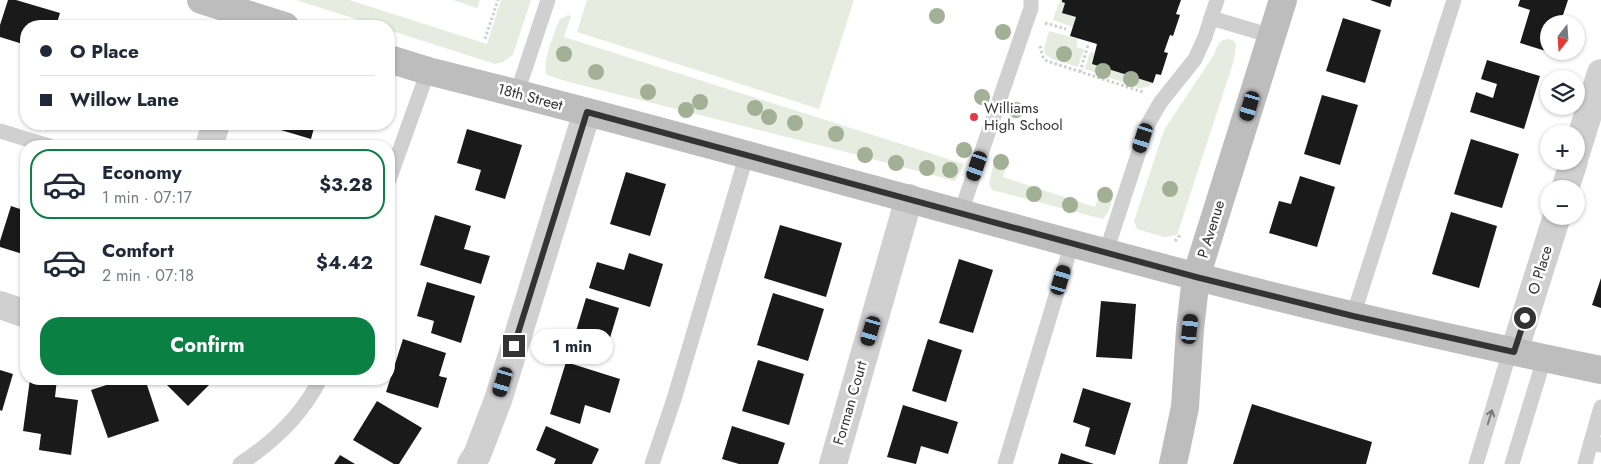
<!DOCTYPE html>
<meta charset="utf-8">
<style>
body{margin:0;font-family:Jost,sans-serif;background:#f2f2f3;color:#1f2937;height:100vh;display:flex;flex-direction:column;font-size:19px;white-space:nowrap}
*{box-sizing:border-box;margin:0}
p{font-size:16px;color:#747a83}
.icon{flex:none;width:28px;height:28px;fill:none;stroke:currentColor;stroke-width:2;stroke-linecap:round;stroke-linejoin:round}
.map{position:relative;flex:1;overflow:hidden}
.drawer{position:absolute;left:20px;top:140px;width:375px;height:245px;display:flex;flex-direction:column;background:#fff;border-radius:20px;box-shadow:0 1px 4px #0004}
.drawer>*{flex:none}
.guide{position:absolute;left:20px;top:20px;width:375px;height:110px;border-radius:20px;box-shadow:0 1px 4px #0004;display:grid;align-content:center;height:110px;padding:0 20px;background:#fff}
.needle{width:32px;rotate:197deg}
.tools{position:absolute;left:1540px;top:15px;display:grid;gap:10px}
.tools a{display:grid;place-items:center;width:45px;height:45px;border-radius:50%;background:#fff;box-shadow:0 1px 4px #0004;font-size:25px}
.end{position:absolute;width:22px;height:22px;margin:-11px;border:6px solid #333;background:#fff;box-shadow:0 0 0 2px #fff}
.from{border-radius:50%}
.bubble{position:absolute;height:35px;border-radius:18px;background:#fff;box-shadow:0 1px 4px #0004;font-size:16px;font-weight:700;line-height:35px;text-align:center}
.car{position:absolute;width:15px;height:30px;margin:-15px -8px;border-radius:6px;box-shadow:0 0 4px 1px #0007;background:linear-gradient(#222 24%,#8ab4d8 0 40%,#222 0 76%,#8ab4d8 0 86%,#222 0)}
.guide b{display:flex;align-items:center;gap:18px;height:48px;font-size:19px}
.guide b+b{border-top:1px solid #e0e1e3}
.guide i{width:12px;height:12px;background:#1f2937}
ul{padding:9px 0 0;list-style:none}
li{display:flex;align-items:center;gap:15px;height:70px;margin:0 10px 8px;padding:0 10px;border:2px solid transparent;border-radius:20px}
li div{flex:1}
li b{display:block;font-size:19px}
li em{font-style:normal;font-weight:700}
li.active{border-color:#0b8043}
li>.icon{width:45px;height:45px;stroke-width:1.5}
.button{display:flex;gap:10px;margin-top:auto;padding:10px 20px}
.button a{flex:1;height:58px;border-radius:20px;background:#0b8043;color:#fff;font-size:20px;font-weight:700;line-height:58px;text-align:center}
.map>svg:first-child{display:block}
.green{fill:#e6ecdf}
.building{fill:#1a1a1a}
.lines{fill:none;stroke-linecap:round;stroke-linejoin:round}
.path{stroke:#cdcdcd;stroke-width:3;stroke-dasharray:2.5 2.5;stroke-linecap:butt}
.lane{stroke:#d0d0d0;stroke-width:15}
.street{stroke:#d0d0d0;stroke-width:28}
.secondary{stroke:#bdbdbd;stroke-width:28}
.tree{fill:#a2b095}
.oneway{stroke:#7a7a7a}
.route{stroke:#333;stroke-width:6}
.poi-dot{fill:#e63946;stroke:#fff;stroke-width:2}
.labels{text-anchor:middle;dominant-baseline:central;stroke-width:5;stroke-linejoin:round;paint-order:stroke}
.street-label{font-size:15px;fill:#333;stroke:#fff}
.poi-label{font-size:15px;fill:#333;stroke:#fff;text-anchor:start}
</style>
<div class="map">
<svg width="1601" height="464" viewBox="0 0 1601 464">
<rect width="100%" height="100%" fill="#fff"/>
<g class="green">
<path d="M296,0H349L487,44L501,0H531L513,55L503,62L495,64L389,30V26H378Z"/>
<path d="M453,0H480L477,8Z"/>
<path d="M587,0H854L819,109L577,32Z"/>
<path d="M1060,0H1062V2L1065,3L1062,13L1076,17L1073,27L1053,20Z"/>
<path d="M568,15L571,16L564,37L964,164L962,169L955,181L842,151L569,82L547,75C541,63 554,36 558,23L560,19Z"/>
<path d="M1049,31L1078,39L1076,47L1084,49L1078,67L1052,59L1045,54L1044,48Z"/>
<path d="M1228,39L1233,40L1236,44L1234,60L1177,235L1164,237L1137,229L1134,221L1164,130L1214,55C1217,47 1218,40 1228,39Z"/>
<path d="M1090,52L1095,53L1092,64L1153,83L1148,87L1139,88L1085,69Z"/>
<path d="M1001,153L1008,159L1003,177L1095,207L1102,188L1104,186L1110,188C1115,198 1110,211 1103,219L992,190L989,184L995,156Z"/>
</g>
<g class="building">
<path d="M8,0H16L60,13L56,26H26V45L0,37V25Z"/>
<path d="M1062,0H1181L1176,14L1180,15L1173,36L1170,35L1164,52L1168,53L1161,75L1156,74L1153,83L1092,64L1097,44L1070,36L1076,17L1062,13L1065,3L1062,2Z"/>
<path d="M1370,0H1392L1390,7Z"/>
<path d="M1520,0H1568L1560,24H1549V52L1520,43L1530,10L1518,6Z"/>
<path d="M1343,18L1381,30L1365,83L1326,71Z"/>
<path d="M1487,60L1540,76L1524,129L1470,112L1476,92L1493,98L1497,84L1481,79Z"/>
<path d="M1322,95L1358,105L1340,165L1304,154Z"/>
<path d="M275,124H315L311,139L274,128Z"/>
<path d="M467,129L522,145L505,199L475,190L481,170L457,163Z"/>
<path d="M1471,139L1519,154L1502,208L1454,194Z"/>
<path d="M626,172L666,184L650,236L610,224Z"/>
<path d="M1300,176L1335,187L1317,247L1269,233L1279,201L1291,204Z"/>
<path d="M11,206L26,211V255L0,247V241Z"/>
<path d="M1451,212L1497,226L1479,288L1432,274Z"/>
<path d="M435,215L471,226L464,249L490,256L481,284L420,265Z"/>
<path d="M780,225L842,243L826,297L764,278Z"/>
<path d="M629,253L663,264L650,307L589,288L597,262L624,270Z"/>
<path d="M959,259L993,270L973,333L939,323Z"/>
<path d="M1601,278V308L1592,305Z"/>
<path d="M427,282L475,296L461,343L431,333L434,321L417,316Z"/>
<path d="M773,293L824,309L808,361L757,345Z"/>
<path d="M586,298L619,308L603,361L570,351Z"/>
<path d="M1101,301L1136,304L1132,359L1096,357Z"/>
<path d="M403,339L446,353L439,376L447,378L438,408L386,392Z"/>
<path d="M928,339L962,350L946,402L912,391Z"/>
<path d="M758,360L804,374L789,425L742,411Z"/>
<path d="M566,362L620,379L610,413L585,405L580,424L550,414Z"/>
<path d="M0,370L13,374L2,411L0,410Z"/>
<path d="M30,379H57L55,397L78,400L71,455L39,450L41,434L23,431Z"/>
<path d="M125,379H145L159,421L108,438L91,390Z"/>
<path d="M165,379H215L188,406L163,381Z"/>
<path d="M1083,388L1131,403L1115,455L1085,446L1090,428L1073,422Z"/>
<path d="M377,401L422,428L399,464H394L353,440Z"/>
<path d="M1252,404L1372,442L1366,464H1233Z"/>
<path d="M903,405L958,422L948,454L921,446L916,464L887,457Z"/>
<path d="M546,426L599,449L592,464H554L556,459L536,450Z"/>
<path d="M732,426L785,443L778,464H739L722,459Z"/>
<path d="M1061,453L1094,464H1058Z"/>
<path d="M340,455L355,464H334Z"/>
</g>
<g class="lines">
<g class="path">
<path d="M1045,23L1066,29"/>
<path d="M485,39L498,0"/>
<path d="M1040,46L1043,57L1047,61L1143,92"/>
<path d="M1080,72L1088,45"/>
<path d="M1175,241L1181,234"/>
</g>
<g class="lane">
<path d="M1211,18L1272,36"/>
<path d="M517,93L548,0"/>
<path d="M0,131L49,146"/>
<path d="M389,180L428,71"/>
<path d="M961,212L1031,8V0"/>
<path d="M1106,252L1148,124L1160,103L1195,59L1205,37L1217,0"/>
<path d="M1353,316L1454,0"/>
<path d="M1601,407L1591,442L1601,445"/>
<path d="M240,464C272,443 303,414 320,379"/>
<path d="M652,464L674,399L747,154"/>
<path d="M1005,464L1072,243"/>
<path d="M1476,464L1510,351"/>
<path d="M1512,464L1544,359"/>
<path d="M1585,464L1591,442"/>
</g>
<g class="street">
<path d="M209,146L216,124"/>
<path d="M1576,153L1601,73"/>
<path d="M1565,189L1574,161"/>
<path d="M0,305L26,314"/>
<path d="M1514,352L1557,216"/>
<path d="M471,464L477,455L498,400L587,112"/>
<path d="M833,464L909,198"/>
</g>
<g class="secondary">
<path d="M201,0L285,26"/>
<path d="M389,59L428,71C686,135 941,210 1198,277C1331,312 1466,342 1601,370"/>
<path d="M1173,464L1185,407L1190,329L1196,277L1283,0"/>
</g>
</g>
<g class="tree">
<circle cx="937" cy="16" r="8"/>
<circle cx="1003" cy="32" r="8"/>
<circle cx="564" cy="54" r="8"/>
<circle cx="1064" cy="54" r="8"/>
<circle cx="1103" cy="71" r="8"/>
<circle cx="596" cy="72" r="8"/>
<circle cx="1131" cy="79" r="8"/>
<circle cx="648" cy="92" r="8"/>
<circle cx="982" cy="97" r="8"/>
<circle cx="700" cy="102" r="8"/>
<circle cx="755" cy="108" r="8"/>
<circle cx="686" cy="110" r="8"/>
<circle cx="1016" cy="110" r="8"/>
<circle cx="769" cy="117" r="8"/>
<circle cx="795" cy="123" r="8"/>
<circle cx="836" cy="134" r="8"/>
<circle cx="964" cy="150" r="8"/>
<circle cx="865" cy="155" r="8"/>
<circle cx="1001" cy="162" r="8"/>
<circle cx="896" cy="163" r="8"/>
<circle cx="927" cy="168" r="8"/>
<circle cx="950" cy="170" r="8"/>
<circle cx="1170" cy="189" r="8"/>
<circle cx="1034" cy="194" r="8"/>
<circle cx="1105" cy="195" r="8"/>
<circle cx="1070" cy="205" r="8"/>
</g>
<defs><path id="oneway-shaft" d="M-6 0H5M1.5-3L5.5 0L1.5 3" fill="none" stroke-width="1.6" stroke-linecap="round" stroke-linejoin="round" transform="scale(1.25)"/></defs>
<use class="oneway" href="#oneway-shaft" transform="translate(1490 417) rotate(-73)"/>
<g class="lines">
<path class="route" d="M514,346L587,112L1196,277L1353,316L1514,352L1525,318"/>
</g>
<circle class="poi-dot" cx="974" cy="117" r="5"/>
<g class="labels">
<g class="street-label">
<text transform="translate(530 97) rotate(15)">18th Street</text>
<text transform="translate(1211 229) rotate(-73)">P Avenue</text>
<text transform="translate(1540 270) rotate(-73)">O Place</text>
<text transform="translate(850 403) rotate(-74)">Forman Court</text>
</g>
<g class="poi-label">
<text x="984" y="108">Williams<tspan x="984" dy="17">High School</tspan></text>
</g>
</g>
</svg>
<div class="tools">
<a><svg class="needle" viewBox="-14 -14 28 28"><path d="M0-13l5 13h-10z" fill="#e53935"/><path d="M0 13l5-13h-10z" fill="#747a83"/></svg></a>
<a><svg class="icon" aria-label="layers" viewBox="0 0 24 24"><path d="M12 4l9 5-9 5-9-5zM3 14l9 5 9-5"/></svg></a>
<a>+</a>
<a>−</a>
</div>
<i class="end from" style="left:1525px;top:318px"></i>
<i class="end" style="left:514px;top:346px"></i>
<div class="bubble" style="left:531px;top:329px;width:82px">1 min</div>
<i class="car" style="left:1250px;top:106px;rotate:197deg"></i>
<i class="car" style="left:1143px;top:138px;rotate:198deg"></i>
<i class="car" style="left:977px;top:166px;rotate:199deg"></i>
<i class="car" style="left:1061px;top:280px;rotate:17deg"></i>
<i class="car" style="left:1190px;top:329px;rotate:6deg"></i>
<i class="car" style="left:871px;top:331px;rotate:196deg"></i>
<i class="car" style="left:503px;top:382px;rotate:197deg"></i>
<div class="guide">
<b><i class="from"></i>O Place</b>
<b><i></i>Willow Lane</b>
</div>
<section class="drawer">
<ul>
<li class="active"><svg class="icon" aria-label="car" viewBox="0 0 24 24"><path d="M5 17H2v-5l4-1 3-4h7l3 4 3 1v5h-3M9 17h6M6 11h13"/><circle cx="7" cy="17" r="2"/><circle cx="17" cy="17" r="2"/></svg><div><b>Economy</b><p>1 min · 07:17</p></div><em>$3.28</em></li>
<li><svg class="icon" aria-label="car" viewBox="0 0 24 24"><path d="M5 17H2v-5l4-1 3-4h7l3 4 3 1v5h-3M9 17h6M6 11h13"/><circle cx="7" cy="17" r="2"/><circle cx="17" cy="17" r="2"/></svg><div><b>Comfort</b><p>2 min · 07:18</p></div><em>$4.42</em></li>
</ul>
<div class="button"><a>Confirm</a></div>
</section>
</div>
